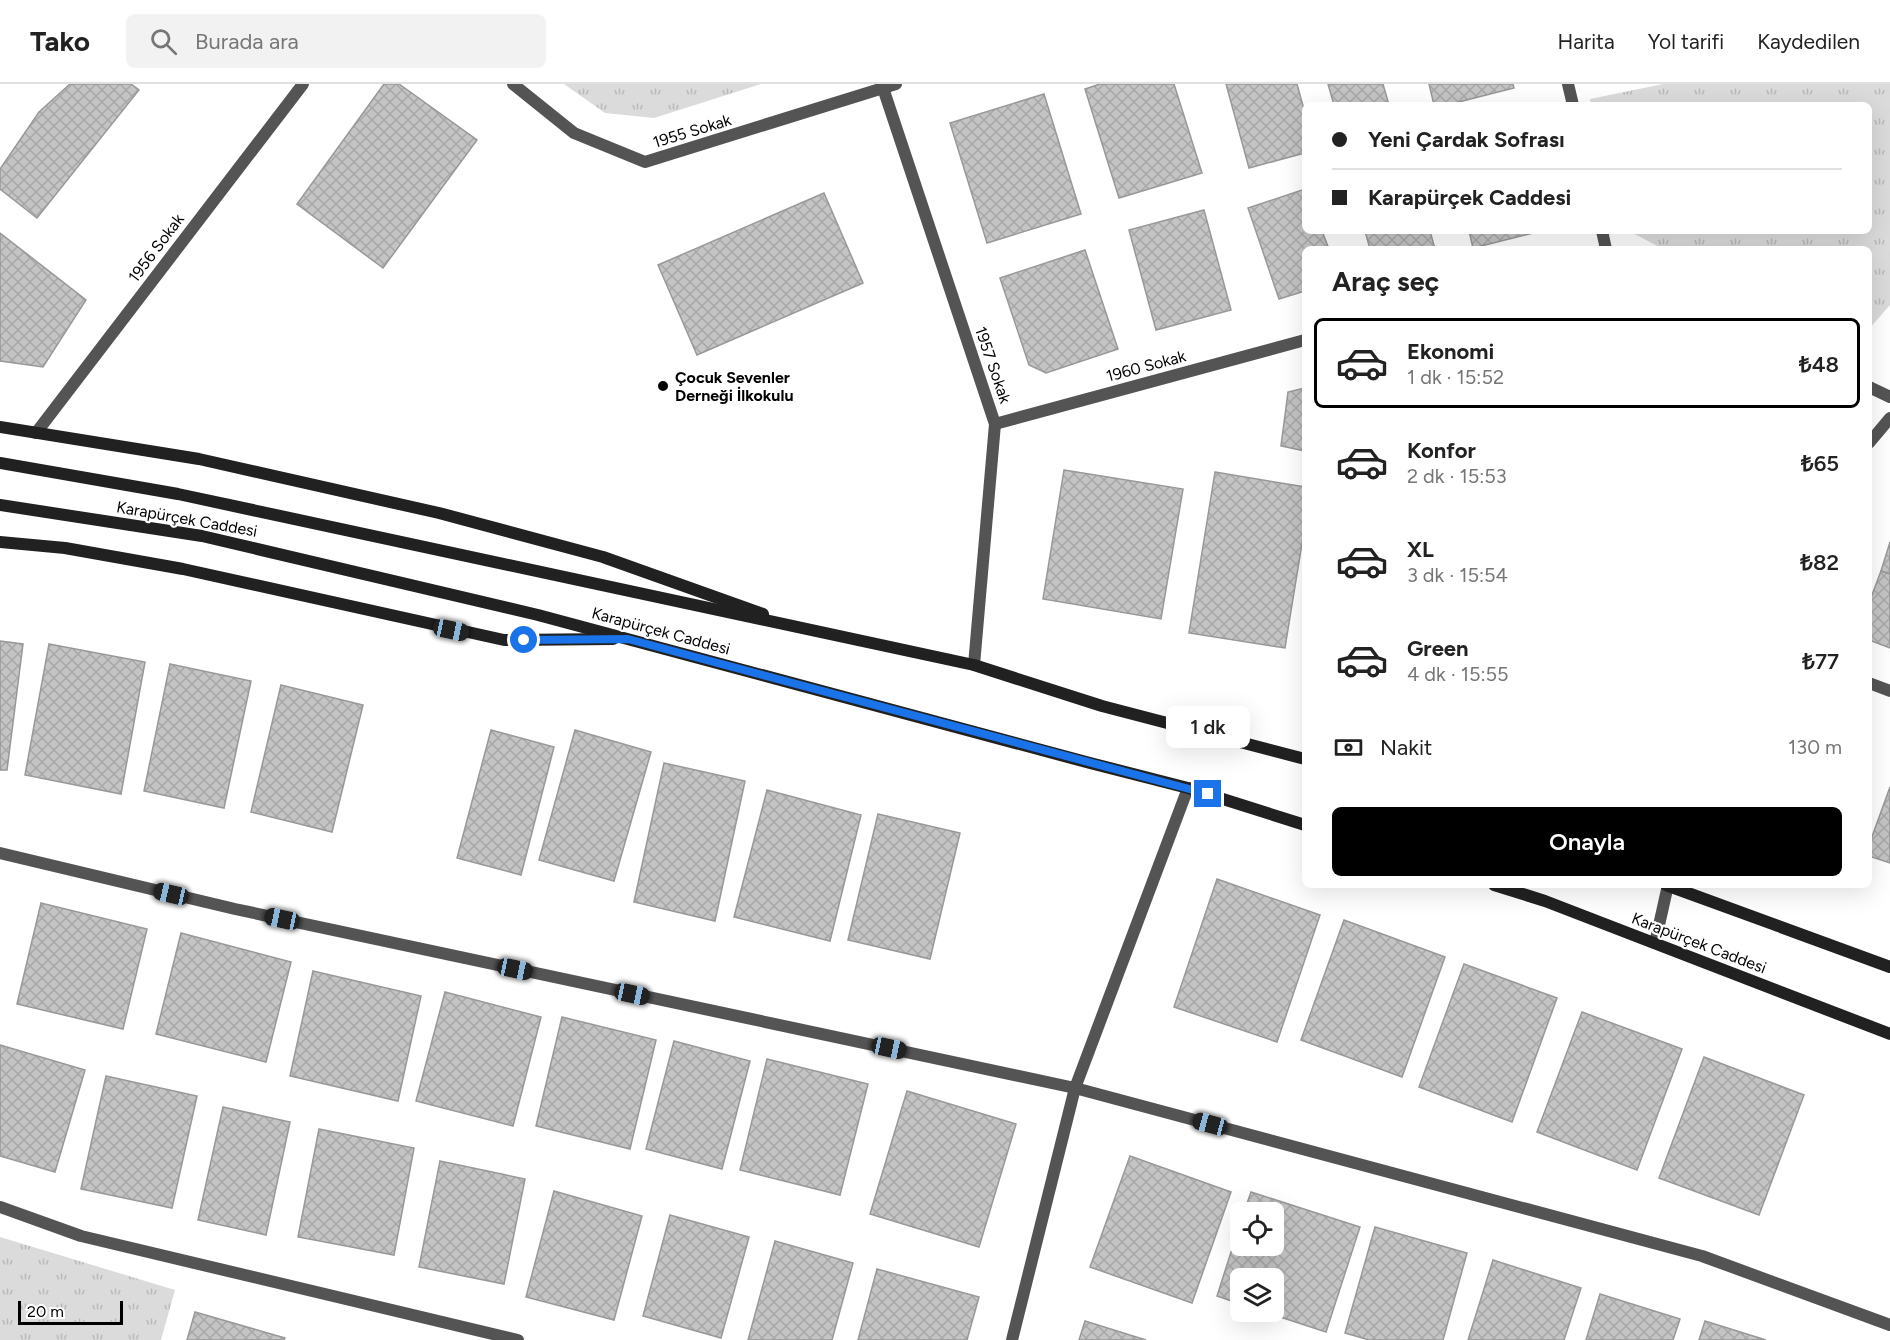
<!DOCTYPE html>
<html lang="tr">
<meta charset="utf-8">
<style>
body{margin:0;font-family:Figtree,sans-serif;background:#f2f2f2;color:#222;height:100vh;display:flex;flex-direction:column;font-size:22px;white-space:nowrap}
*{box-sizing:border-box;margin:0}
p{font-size:20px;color:#767676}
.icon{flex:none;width:33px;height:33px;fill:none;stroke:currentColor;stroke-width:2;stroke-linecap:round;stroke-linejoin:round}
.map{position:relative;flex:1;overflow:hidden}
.details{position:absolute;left:1302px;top:162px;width:570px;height:642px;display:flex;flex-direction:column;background:#fff;border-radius:9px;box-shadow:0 6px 24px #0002}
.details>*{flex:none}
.banner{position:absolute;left:1302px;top:18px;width:570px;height:132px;border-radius:9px;box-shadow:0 6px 24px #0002;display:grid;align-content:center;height:132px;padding:0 30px;background:#fff}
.tools{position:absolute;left:1230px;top:1118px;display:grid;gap:12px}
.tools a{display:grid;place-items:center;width:54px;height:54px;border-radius:9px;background:#fff;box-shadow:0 6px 24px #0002;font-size:30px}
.scale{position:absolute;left:18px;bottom:15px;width:105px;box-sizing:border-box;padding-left:6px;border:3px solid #000;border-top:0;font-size:16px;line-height:21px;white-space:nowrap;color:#000;-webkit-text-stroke:4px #fff;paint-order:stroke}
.end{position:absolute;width:27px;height:27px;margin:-14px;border:8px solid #1a73e8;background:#fff;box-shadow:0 0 0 3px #fff}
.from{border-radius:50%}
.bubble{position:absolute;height:42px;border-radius:9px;background:#fff;box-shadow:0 6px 24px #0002;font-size:20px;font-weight:600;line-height:42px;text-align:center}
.car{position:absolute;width:18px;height:36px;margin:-18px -9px;border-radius:8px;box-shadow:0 0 4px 2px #0007;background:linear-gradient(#222 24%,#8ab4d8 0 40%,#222 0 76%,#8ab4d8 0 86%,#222 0)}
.banner b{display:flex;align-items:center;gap:21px;height:57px;font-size:22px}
.banner b+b{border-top:2px solid #e0e0e0}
.banner i{width:15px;height:15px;background:#222}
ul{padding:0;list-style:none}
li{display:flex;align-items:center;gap:18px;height:90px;margin:0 12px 9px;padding:0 18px;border:3px solid transparent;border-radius:9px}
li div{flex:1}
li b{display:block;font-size:22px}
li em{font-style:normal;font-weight:600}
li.selected{border-color:#000}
li>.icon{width:54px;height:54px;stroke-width:1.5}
h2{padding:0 30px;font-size:27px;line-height:72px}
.pay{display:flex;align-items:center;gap:15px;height:66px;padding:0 30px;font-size:22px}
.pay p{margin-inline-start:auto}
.button{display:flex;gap:12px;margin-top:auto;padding:12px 30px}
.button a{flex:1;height:69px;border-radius:9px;background:#000;color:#fff;font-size:24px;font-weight:600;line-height:69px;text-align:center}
header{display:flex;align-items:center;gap:36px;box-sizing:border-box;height:84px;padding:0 30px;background:#fff;border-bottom:2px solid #e0e0e0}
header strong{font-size:28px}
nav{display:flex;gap:33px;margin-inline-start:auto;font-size:21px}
.search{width:420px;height:54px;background:#f2f2f2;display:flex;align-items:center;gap:15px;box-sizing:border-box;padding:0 21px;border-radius:9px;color:#767676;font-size:22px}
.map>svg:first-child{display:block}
.park{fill:url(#park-tufts)}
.building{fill:url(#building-cross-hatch);stroke:#989898;stroke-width:1.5}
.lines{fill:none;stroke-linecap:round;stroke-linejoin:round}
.minor{stroke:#545454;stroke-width:12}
.secondary{stroke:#212121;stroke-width:12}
.route{stroke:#1a73e8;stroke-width:8}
.poi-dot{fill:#000;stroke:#fff;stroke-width:2}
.labels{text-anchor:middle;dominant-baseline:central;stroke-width:4.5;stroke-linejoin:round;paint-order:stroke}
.street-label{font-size:16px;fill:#000;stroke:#fff}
.poi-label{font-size:16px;font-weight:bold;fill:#000;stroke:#fff;text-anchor:start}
</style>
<header>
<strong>Tako</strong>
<div class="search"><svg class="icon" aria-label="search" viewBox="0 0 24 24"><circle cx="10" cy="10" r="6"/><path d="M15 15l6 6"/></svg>Burada ara</div>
<nav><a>Harita</a><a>Yol tarifi</a><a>Kaydedilen</a></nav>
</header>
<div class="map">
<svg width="1890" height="1256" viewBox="0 0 1890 1256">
<defs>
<pattern id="park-tufts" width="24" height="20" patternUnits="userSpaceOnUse" patternTransform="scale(1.5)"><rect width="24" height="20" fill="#dbdbdb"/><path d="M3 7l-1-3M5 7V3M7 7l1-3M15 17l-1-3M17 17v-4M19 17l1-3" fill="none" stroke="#bababa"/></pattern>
<pattern id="building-cross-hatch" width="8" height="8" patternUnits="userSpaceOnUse" patternTransform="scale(1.5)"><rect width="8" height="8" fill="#c4c4c4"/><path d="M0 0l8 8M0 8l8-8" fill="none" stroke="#a7a7a7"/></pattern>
</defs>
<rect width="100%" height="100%" fill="#fff"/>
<g class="park">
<path d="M564,0H761L654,34L605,29Z"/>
<path d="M1663,0H1890V221L1869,245V165H1663L1629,147H1869V21H1591L1590,15Z"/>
<path d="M0,1153L175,1206L161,1256H0Z"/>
</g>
<g class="building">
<path d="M70,0H131L139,6L37,134L0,105V85L39,28Z"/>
<path d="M384,0H399L477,56L383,184L297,120Z"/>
<path d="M1100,0H1174L1202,89L1119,114L1085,5Z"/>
<path d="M1226,0H1297L1305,29V69L1249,84Z"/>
<path d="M1328,0H1383L1389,21H1334Z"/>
<path d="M1429,0H1513L1514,4L1447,21H1434Z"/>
<path d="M1044,10L1081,130L987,159L950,39Z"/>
<path d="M1305,105V147H1322L1329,165H1305V207L1279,215L1248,124Z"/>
<path d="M824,109L863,199L697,271L658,181Z"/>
<path d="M1204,126L1231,226L1156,246L1129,146Z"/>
<path d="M1365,147H1430L1435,165H1370Z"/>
<path d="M1469,147H1541L1473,164Z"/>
<path d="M0,149L86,216L43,283L0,277Z"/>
<path d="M1085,166L1118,265L1046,289L1029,281L1000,194Z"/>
<path d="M1305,304V367L1281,362L1288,308Z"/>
<path d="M1064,386L1183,405L1161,535L1043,515Z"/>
<path d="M1215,388L1305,403V441L1285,564L1189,549Z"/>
<path d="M1890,458V490L1881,487Z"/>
<path d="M1881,487L1890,490V564L1869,556V519Z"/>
<path d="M0,557L23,560L7,686H0Z"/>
<path d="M49,560L145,578L121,710L25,691Z"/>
<path d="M170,580L251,597L224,724L144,707Z"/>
<path d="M281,601L363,621L332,748L251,728Z"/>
<path d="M491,646L554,663L521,791L457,774Z"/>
<path d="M575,646L651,668L614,797L539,776Z"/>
<path d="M664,679L745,697L715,837L634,818Z"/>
<path d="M1890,703V779L1869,772V761Z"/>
<path d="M767,706L861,731L830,857L734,833Z"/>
<path d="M878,730L960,749L930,875L848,856Z"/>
<path d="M1217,795L1320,831L1277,958L1174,923Z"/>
<path d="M41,819L147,845L123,945L17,920Z"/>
<path d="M1344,836L1445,873L1402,993L1301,956Z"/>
<path d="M181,849L291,878L266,978L156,950Z"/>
<path d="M1464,880L1557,914L1512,1038L1419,1003Z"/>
<path d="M313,887L421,912L398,1017L290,992Z"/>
<path d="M445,908L541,933L513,1042L416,1017Z"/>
<path d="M1582,928L1682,965L1637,1086L1537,1048Z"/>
<path d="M562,933L656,956L630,1065L536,1042Z"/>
<path d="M674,957L750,977L722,1085L646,1065Z"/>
<path d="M0,961L85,986L55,1088L0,1072Z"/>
<path d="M1704,973L1804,1011L1759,1131L1659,1094Z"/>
<path d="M767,975L868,1000L840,1111L740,1086Z"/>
<path d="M106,992L197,1012L172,1124L81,1105Z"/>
<path d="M907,1007L1016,1040L979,1163L870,1130Z"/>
<path d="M223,1023L290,1038L266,1151L198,1136Z"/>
<path d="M319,1045L414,1064L394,1171L298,1153Z"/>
<path d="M1130,1072L1231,1108L1192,1219L1090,1183Z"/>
<path d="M440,1077L525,1095L504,1200L419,1183Z"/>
<path d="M554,1107L642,1132L614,1236L526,1213Z"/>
<path d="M1251,1108L1360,1143L1326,1248L1262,1227H1274V1194H1240V1220L1217,1212L1240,1140V1161H1274V1128H1244Z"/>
<path d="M670,1131L749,1153L721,1254L643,1232Z"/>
<path d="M1375,1143L1467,1169L1443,1256H1369L1345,1249Z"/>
<path d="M775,1157L853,1179L832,1256H748Z"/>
<path d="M1493,1176L1581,1204L1564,1256H1468Z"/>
<path d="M877,1185L979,1213L967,1256H858Z"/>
<path d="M1600,1210L1680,1235L1673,1256H1586Z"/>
<path d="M195,1228L285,1254L284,1256H187Z"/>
<path d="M1085,1237L1146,1256H1079Z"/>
<path d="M1705,1237L1766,1256H1699Z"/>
</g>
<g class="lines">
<g class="minor">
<path d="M513,0L574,49L645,78L896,0"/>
<path d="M1568,0L1573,21"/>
<path d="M883,4L995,340L974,581"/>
<path d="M1602,147L1606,165"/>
<path d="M1869,303L1890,313"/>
<path d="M995,340L1305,256"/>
<path d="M36,349L303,0"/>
<path d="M1869,359L1890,334"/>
<path d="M1869,599L1890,607"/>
<path d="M0,769L235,825L1075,1004L1702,1172L1890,1241"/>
<path d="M1655,859L1668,801"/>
<path d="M0,1123L81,1152L518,1256"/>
<path d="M1012,1256L1075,1004L1188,704"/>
</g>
<g class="secondary">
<path d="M0,343L199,375L439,429L603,473L763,530"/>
<path d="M0,379L178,410L974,581L1102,622L1305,675"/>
<path d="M0,421L202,452L538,531L1090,679L1188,704L1305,741"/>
<path d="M0,458L65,464L183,485L504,556L613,555"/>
<path d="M1494,801L1545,817L1890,950"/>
<path d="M1666,801L1890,883"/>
</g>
</g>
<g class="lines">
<path class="route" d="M524,556L628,555L1208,710"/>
</g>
<circle class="poi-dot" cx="663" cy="302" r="6"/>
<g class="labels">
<g class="street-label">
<text transform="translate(692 47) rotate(-17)">1955 Sokak</text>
<text transform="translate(156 164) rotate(-53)">1956 Sokak</text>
<text transform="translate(993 281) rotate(71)">1957 Sokak</text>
<text transform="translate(1146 282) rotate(-15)">1960 Sokak</text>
<text transform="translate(187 435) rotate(10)">Karapürçek Caddesi</text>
<text transform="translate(661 547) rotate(15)">Karapürçek Caddesi</text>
<text transform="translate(1699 859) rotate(21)">Karapürçek Caddesi</text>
</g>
<g class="poi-label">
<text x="675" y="293">Çocuk Sevenler<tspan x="675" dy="18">Derneği İlkokulu</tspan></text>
</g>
</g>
</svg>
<div class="tools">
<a><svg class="icon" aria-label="locate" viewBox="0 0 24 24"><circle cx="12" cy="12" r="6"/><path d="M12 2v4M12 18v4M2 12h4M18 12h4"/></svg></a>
<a><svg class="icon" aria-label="layers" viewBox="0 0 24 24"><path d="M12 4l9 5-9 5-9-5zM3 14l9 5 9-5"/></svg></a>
</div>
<div class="scale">20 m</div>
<i class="end from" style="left:524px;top:556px"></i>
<i class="end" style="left:1208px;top:710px"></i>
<div class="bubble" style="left:1166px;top:622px;width:84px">1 dk</div>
<i class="car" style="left:451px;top:546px;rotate:102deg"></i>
<i class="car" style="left:171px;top:810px;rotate:283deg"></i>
<i class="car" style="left:282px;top:835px;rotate:282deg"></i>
<i class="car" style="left:515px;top:885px;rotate:102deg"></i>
<i class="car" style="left:632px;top:910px;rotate:102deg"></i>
<i class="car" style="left:889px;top:964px;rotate:102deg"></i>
<i class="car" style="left:1210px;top:1040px;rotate:285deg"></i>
<div class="banner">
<b><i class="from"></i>Yeni Çardak Sofrası</b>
<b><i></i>Karapürçek Caddesi</b>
</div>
<section class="details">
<h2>Araç seç</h2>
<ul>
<li class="selected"><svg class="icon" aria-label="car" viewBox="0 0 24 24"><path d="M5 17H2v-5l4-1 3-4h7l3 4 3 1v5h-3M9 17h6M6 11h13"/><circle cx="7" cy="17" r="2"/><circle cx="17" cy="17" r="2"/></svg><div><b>Ekonomi</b><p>1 dk · 15:52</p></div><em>₺48</em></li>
<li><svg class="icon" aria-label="car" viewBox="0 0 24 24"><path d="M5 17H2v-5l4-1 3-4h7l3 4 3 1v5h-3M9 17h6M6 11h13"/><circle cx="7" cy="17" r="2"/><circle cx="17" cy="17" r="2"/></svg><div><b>Konfor</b><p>2 dk · 15:53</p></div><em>₺65</em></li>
<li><svg class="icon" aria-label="car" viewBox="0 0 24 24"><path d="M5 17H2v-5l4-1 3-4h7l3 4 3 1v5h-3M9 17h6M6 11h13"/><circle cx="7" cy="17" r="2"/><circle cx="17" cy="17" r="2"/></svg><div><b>XL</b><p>3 dk · 15:54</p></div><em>₺82</em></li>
<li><svg class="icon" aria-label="car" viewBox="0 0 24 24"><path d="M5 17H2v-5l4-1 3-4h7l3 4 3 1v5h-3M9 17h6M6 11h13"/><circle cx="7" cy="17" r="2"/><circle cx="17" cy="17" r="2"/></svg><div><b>Green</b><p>4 dk · 15:55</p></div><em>₺77</em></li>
</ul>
<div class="pay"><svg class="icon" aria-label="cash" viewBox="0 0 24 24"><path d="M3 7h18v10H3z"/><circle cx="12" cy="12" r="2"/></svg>Nakit<p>130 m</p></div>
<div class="button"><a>Onayla</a></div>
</section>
</div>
